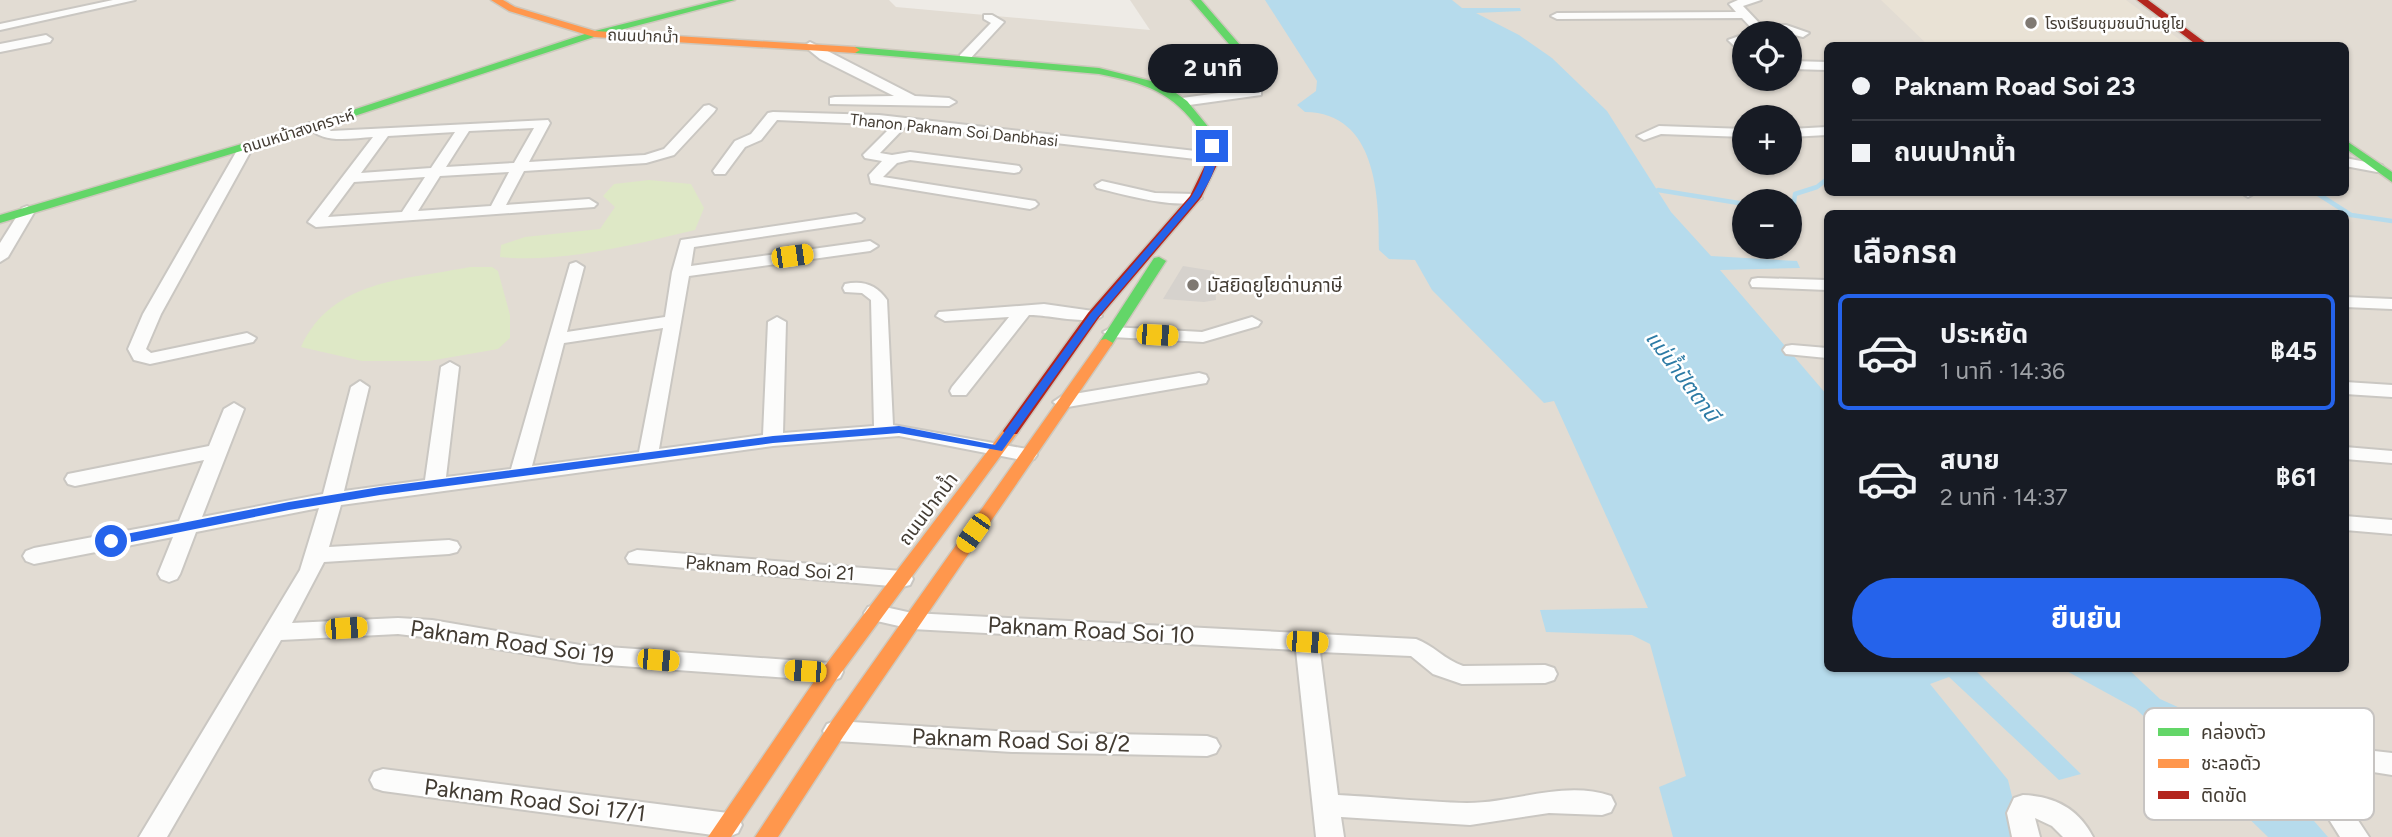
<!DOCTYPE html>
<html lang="th">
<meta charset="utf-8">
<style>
body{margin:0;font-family:Figtree,"Noto Sans Thai",sans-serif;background:#242831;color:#f1f3f6;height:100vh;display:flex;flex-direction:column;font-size:26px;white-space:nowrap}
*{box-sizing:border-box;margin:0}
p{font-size:23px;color:#9ea1a6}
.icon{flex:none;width:38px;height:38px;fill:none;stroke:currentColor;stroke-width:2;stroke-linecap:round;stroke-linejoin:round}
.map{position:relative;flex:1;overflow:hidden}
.details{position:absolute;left:1824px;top:210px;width:525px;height:462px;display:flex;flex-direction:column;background:#171b24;border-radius:10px;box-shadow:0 2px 5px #0004}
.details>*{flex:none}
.hud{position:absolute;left:1824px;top:42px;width:525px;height:154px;border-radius:10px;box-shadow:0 2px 5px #0004;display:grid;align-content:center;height:154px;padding:0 28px;background:#171b24}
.fabs{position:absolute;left:1732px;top:21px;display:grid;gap:14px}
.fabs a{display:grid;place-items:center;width:70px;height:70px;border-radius:50%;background:#171b24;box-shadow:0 2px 5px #0004;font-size:35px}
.end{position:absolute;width:32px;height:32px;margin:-16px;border:9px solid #2563eb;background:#fff;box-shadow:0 0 0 4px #fff}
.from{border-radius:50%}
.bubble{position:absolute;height:49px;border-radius:24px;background:#171b24;box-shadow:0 2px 5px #0004;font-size:23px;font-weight:700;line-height:49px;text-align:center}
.car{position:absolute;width:21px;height:42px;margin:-21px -10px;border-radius:9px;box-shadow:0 0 5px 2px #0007;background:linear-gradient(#f5c518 24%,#345 0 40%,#f5c518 0 76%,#345 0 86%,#f5c518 0)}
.hud b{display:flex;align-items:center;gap:24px;height:66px;font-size:26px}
.hud b+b{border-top:2px solid #363941}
.hud i{width:18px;height:18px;background:#f1f3f6}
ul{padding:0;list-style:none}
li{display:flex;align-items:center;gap:21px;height:116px;margin:0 14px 10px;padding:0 14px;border:4px solid transparent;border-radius:10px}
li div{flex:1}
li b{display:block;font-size:26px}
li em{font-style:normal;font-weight:700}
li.on{border-color:#2563eb}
li>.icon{width:63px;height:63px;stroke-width:1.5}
h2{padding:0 28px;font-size:32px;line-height:84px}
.button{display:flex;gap:14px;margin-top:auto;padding:14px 28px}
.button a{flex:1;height:80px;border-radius:42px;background:#2563eb;color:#fff;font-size:28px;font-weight:700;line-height:80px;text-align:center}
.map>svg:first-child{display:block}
.residential{fill:#e2dcd3;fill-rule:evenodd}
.education{fill:#e9e2d5}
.green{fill:#dee8c6}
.water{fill:#b6dbec}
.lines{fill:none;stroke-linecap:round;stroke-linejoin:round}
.stream{stroke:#b6dbec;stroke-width:4.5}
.building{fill:#d6d2cd}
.street-casing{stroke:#cac7c2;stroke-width:4}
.fast-casing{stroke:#cec8bd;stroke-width:3}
.slow-casing{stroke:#cec8bd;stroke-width:3}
.jam-casing{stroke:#cec8bd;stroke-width:3}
.street{fill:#fcfcfb;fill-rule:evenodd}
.fast{fill:#63d668;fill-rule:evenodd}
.slow{fill:#ff974d;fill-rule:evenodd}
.jam{fill:#b3261e;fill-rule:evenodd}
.route{fill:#2563eb}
.poi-dot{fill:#7f7972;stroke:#fff;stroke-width:2.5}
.labels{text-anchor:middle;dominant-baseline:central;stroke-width:5;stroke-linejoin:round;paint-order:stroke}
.far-poi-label{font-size:16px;fill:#433c33;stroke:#fff;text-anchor:start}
.far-street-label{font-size:16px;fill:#433c33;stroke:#fff}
.poi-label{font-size:19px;fill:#433c33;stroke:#fff;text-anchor:start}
.street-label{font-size:19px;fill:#433c33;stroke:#fff}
.water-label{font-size:21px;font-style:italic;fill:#2d7ba5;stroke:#fff}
.near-street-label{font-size:23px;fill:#433c33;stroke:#fff}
.key{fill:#fff;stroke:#c7c4c2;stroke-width:2}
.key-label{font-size:19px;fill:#433c33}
</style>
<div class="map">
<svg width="2392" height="837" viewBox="0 0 2392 837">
<rect width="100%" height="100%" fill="#eeebe6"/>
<path class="residential" d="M0,0H889L896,7L1150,30L1130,0H2392V837H0ZM1745,33H1790V79H1745ZM1827,46H2345V192H1827ZM1745,117H1790V163H1745ZM1745,201H1790V247H1745ZM1827,214H2345V668H1827Z"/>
<path class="education" d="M1881,0H2126L2187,45H1928Z"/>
<g class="green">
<path d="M649,180L691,184L704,208L695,230C632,245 564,263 500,257L501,245L525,237L600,229L615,207L603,196L614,184Z"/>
<path d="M470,267H492L498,271L510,315V338L498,349L429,361H362L301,347C332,279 405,280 470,267Z"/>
</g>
<g class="water">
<path d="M1265,0H1452L1462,8H1520L1521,11L1476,13L1519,35L1552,58L1607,111L1671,212L1711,256L1797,261L1800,268L1720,270L1827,395V668L1974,669L2081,774L2059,780L1949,677L1930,684L2008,780L2022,837H1673L1659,787L1686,776L1650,644L1632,635L1546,632L1540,610L1648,608L1554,401L1544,403L1432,290L1415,260L1389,259L1379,250C1379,196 1377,113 1305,112L1297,105L1316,91L1317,81Z"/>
<path d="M2063,669H2128L2160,699L2238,734L2328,837H2268L2136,709Z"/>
</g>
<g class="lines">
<g class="stream">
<path d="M1658,190L1745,204"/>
<path d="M2315,192L2351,215L2392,221"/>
<path d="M1790,211H1793L1795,194L1817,187L1827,179"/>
</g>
</g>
<path class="building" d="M1183,266L1214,271L1216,300L1204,302L1163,299Z"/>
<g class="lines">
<g class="street-casing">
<g id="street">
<path d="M113,0H135L0,30V24Z"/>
<path d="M1738,0H1761L1743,6L1761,25H1786L1809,33L1803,37L1786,33H1756L1742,18L1557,19L1551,16L1557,13L1736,12L1729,4Z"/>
<path d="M984,15H992L1004,22L968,61H960V55L991,23L984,19Z"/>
<path d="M1745,34V41L1742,42L1745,45V56L1728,40Z"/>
<path d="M46,35L52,39L50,42L0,52V44Z"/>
<path d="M810,42L915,96L949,98L956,102L949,106L830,104V98L835,97L894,96L820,59L804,46Z"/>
<path d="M1790,61L1827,62V70L1790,69Z"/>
<path d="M1256,88L1261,89V95L1182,106L1175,102L1182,98Z"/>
<path d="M709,105L716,109L714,112L674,155L646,163L524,171L506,205L589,199L597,204L594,207L316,227L308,222L373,137C351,138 323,145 307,126L309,123H319L331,131L548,120L550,123L529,162L645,155L664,149L704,106ZM534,128L514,163L446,167L469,131ZM455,132L431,168L361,173L388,136ZM509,172L491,206L418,211L440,176ZM425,177L402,212L328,217L354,182Z"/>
<path d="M773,112L879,115L1213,153L1220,157L1213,161L906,126L880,153L892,155L910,152L1019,166L1021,169L1019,172L1014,173L910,160L897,163L883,177L1035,201L1038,204L1035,207L1030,209L871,183L869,175L882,161L865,158L863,155L893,125L777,120L761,140L745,147L725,174H715L713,171L735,141L751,134L768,113Z"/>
<path d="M1659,126L1745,129V137L1661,134L1644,140L1637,136Z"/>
<path d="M1827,127V135L1790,137V129Z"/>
<path d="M246,143L253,147L161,314L146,349L151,353L247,333L256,338L253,342L150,364L134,360L128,349L143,314L239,147Z"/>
<path d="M2345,158L2382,165L2384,168L2377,172L2345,166Z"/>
<path d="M1102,181L1155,193L1195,194L1202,198C1186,213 1118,193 1097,188L1095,185Z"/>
<path d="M2240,192H2255V193L2248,197Z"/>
<path d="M27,206L35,211L8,257L0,262V243L22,208Z"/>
<path d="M856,214L864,219L861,222L694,247L691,266L870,241L878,246L870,251L689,276L659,449L763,435L768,322L777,317L786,322L783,433L874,426L871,300L862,293L845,292L843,288L845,284C863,280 877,285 887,300L893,425L1027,449L1034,451L1037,455L1034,459L1027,461L899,436L773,446L341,505L329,547L449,540L457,542L460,547L457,552L449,554L324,562L292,623L398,618L432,620L580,645L831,663L840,666L843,672L840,678L831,681L580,663L432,638L398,634L281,640L167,837H139L300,570L319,508L196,532L180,574L177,579L169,582L161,579L158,574L173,537L34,564L26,561L23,556L26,551L34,548L179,521L204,460L75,486L68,484L65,479L68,474L209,446L224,409L234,403L244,409L202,517L323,494L351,387L360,381L369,387L344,491L425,480L441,367L450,362L459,367L446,477L511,469L570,264L576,262L584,267L567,332L665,317L672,272L681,240ZM663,328L639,452L532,466L564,343Z"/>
<path d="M1758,278L1827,280V290L1752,287L1750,283L1752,279Z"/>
<path d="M2345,297L2392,299V309L2345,307Z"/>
<path d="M1044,304L1093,311L1102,316C1092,326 1045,314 1029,315L966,395H952L950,391L952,387L1009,317L945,321L936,316L939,312Z"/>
<path d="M1252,317L1261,322L1258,326L1203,342L1112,337L1103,332L1112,327L1202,332Z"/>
<path d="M1792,345L1827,348V358L1786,354L1783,350L1786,346Z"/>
<path d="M1199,373L1206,375L1208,379L1206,383L1062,408L1053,402L1062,396Z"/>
<path d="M2345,382L2392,385V397L2345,394Z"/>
<path d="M2345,447L2392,451V463L2345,459Z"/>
<path d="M2345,516L2392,520V534L2345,530Z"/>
<path d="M637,550L902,571L910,573L913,579L910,585L902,587L629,563L626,558L629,553Z"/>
<path d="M876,605L912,613L1416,639C1433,645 1445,660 1463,666L1545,665L1554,668L1557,674L1554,680L1545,683L1462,684L1433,674L1411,656L1320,652L1338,795C1381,797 1424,802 1467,803C1515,803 1564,780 1611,796L1615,804L1611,812L1602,815L1549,813L1470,825L1341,817L1344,837H1316L1296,650L912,629L868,619L864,613L868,607Z"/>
<path d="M836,721L1012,732L1207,736L1216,739L1220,746L1216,753L1207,756L1012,752L836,741L827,738L823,731L827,724Z"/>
<path d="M2348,748L2392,753V775L2348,768L2325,770L2369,837H2340L2297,768L2304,753Z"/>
<path d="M383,769L728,813L738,817L742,825L738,833L728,837L383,791L374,788L370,780L374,772Z"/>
<path d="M2023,795C2054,796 2079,809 2093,837H2063L2052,826L2035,818L2040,837H2012L2007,813L2014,798Z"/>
</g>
</g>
<g class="fast-casing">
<g id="fast">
<path d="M719,0H735L597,36L318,128L0,223V215L310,124L591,32Z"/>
<path d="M1191,0H1201L1266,75L1261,78L1169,88L1187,101L1210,129L1204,132L1200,131C1173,92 1145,83 1099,74L855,53L850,50L855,47L1099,68L1159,83L1254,73Z"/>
<path d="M2345,140L2392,172V182L2345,148Z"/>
<path d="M1159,257L1166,261L1113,343L1111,346H1101L1099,343L1154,258Z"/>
</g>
</g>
<g class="slow-casing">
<g id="slow">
<path d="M491,0H503L515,7L595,31L855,47L860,50L855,53L594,37L509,11Z"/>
<path d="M1106,339L1113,343L843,737L778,837H755L829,725L1101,340Z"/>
<path d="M1011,426L1019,431L838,677L731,837H708L824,667L1005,428Z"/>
</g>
</g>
<g class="jam-casing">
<g id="jam">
<path d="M2137,0H2148L2210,46H2198Z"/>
<path d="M1204,126L1210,129L1216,149L1217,165L1201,198L1098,319L1017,434H1005L1003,431L1005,428L1088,313L1190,196L1205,165V149L1198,129Z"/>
</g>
</g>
<use href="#street" class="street"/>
<use href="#fast" class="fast"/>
<use href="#slow" class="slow"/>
<use href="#jam" class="jam"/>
</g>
<path class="route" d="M1209,144L1216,146C1219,166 1210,181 1199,198L1097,318L1002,451L899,433L773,443L380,495L289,510L111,546L104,541L111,537L289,502L380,487L773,436L899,426L995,445L1090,314L1191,197C1203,178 1206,165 1209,144Z"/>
<g class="poi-dot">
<circle cx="2031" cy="23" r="7"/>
<circle cx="1193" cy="285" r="7"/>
</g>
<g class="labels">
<g class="far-poi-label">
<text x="2045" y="23">โรงเรียนชุมชนบ้านยูโย</text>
</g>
<g class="far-street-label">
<text transform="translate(643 36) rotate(2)">ถนนปากน้ำ</text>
<text transform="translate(954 130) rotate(6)">Thanon Paknam Soi Danbhasi</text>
<text transform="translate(298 131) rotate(-17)">ถนนหน้าสงเคราะห์</text>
</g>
<g class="poi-label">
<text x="1207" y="285">มัสยิดยูโยด่านภาษี</text>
</g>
<g class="street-label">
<text transform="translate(928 509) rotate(-53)">ถนนปากน้ำ</text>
<text transform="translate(770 568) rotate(4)">Paknam Road Soi 21</text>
</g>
<g class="water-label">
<text transform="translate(1683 376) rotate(53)">แม่น้ำปัตตานี</text>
</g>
<g class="near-street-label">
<text transform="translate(1091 630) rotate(3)">Paknam Road Soi 10</text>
<text transform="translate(512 642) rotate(8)">Paknam Road Soi 19</text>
<text transform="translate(1021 740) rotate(2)">Paknam Road Soi 8/2</text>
<text transform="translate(535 800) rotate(7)">Paknam Road Soi 17/1</text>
</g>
</g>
<rect x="2144" y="708" width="230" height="112" rx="10" class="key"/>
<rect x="2158" y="728" width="31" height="8" fill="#63d668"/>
<rect x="2158" y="759" width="31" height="9" fill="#ff974d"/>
<rect x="2158" y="791" width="31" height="8" fill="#b3261e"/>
<g class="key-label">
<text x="2201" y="739">คล่องตัว</text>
<text x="2201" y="770">ชะลอตัว</text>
<text x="2201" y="802">ติดขัด</text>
</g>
</svg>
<div class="fabs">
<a><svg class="icon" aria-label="locate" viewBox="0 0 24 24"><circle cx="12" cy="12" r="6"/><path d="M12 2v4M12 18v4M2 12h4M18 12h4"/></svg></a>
<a>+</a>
<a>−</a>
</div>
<i class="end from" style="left:111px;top:541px"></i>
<i class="end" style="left:1212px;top:146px"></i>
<div class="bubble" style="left:1148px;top:44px;width:130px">2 นาที</div>
<i class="car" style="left:792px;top:256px;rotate:82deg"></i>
<i class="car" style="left:1157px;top:335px;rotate:93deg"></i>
<i class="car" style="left:973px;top:533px;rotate:215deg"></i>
<i class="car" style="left:346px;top:628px;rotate:86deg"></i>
<i class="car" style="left:1307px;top:642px;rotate:94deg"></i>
<i class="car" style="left:658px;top:660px;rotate:95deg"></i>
<i class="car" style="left:805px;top:671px;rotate:274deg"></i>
<div class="hud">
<b><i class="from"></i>Paknam Road Soi 23</b>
<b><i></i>ถนนปากน้ำ</b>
</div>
<section class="details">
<h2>เลือกรถ</h2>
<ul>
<li class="on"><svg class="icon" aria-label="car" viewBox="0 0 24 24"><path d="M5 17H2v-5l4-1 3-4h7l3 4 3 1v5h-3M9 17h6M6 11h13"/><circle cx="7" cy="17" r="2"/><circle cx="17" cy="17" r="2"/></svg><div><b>ประหยัด</b><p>1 นาที · 14:36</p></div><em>฿45</em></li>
<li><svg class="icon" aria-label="car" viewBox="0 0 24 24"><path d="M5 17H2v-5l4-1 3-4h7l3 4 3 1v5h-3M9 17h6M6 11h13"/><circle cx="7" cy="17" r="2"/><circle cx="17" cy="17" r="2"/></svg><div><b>สบาย</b><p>2 นาที · 14:37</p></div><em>฿61</em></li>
</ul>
<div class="button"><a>ยืนยัน</a></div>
</section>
</div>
